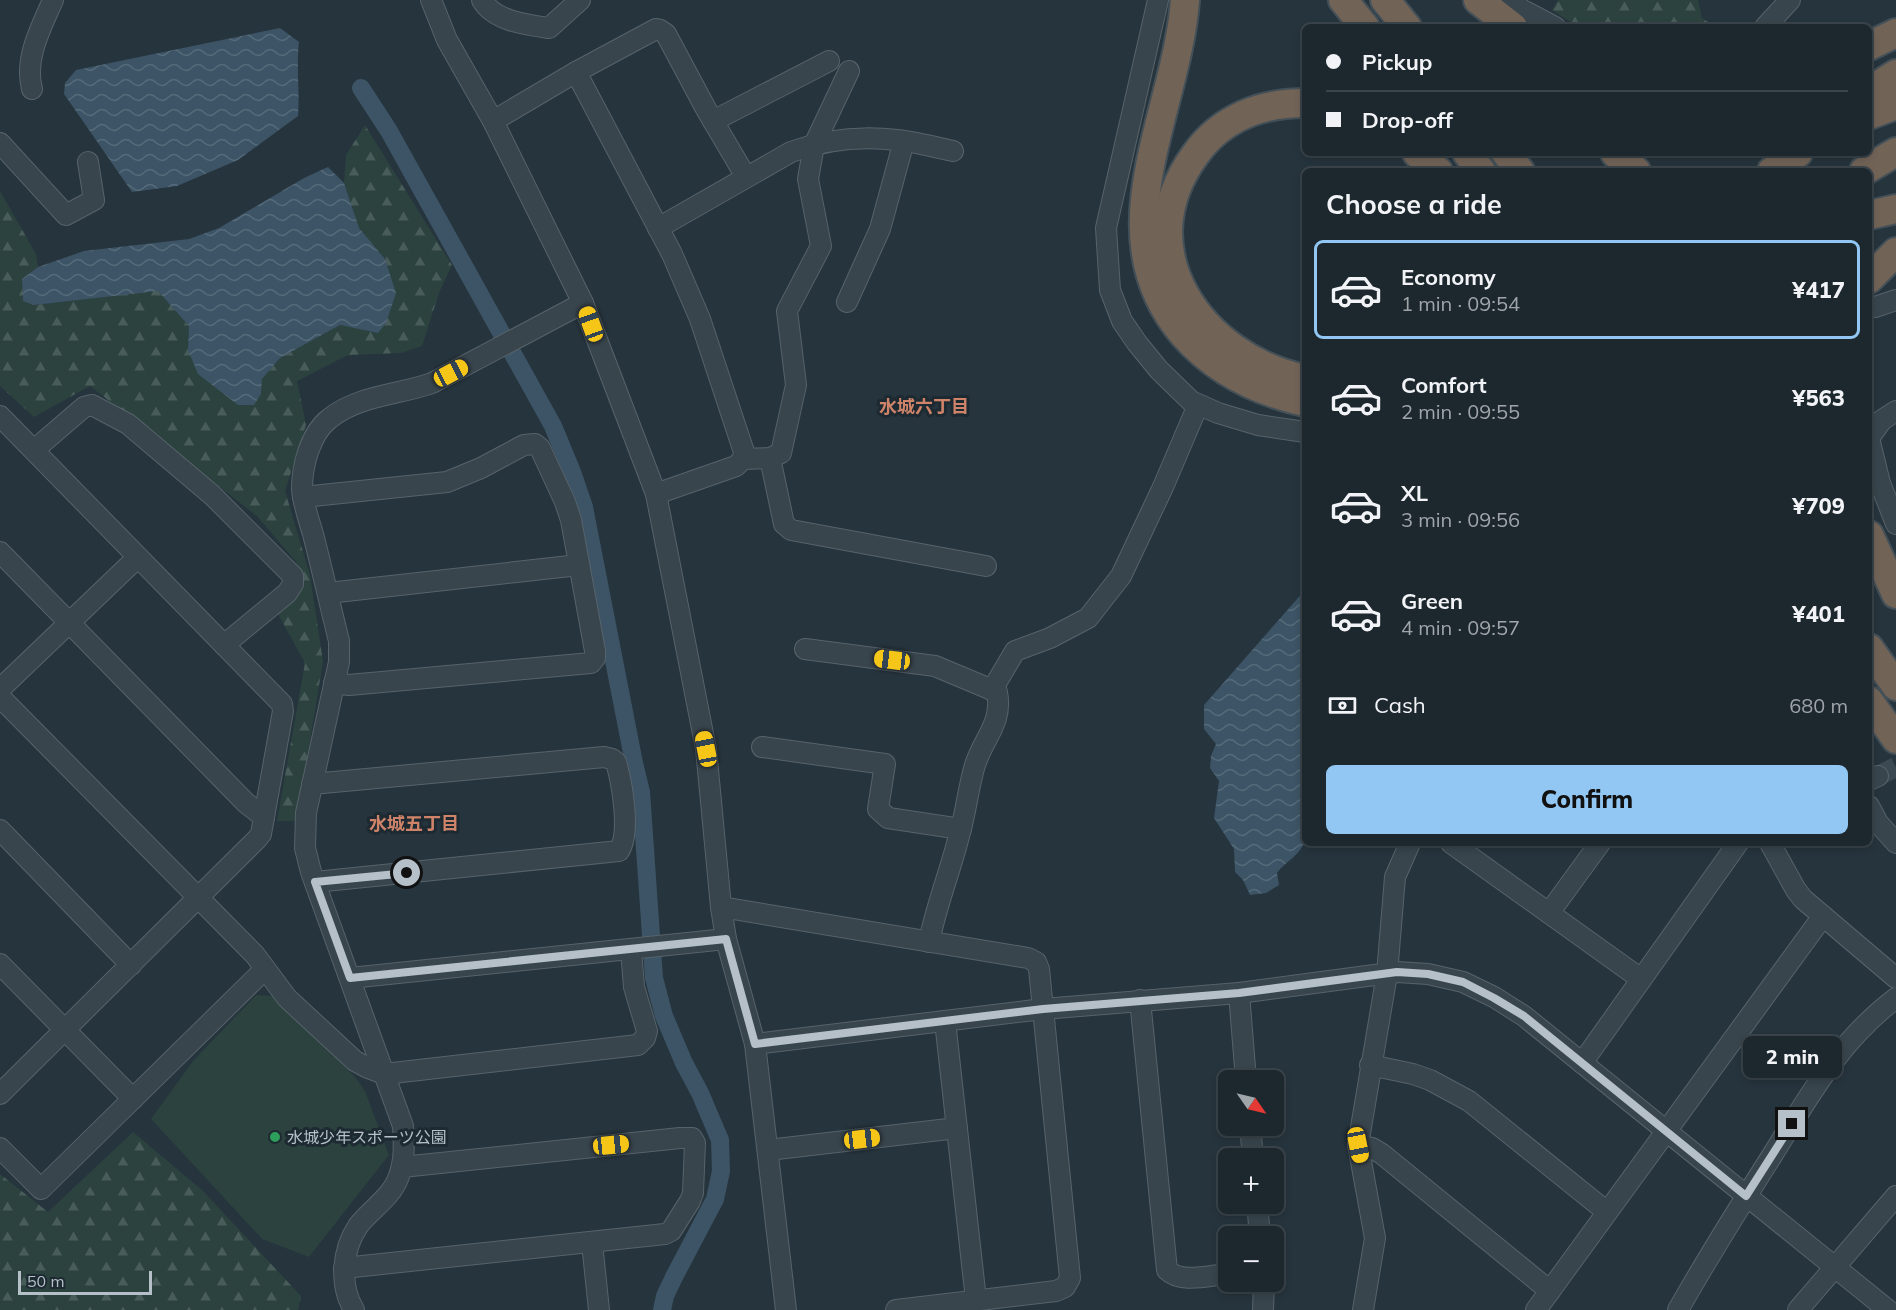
<!DOCTYPE html>
<meta charset="utf-8">
<style>
body{margin:0;font-family:Mulish,"Noto Sans JP",sans-serif;background:#29333a;color:#f1f3f6;height:100vh;display:flex;flex-direction:column;font-size:22px;white-space:nowrap}
*{box-sizing:border-box;margin:0}
p{font-size:20px;color:#a0a5aa}
.icon{flex:none;width:33px;height:33px;fill:none;stroke:currentColor;stroke-width:2;stroke-linecap:round;stroke-linejoin:round}
.map{position:relative;flex:1;overflow:hidden}
.panel{position:absolute;left:1302px;top:168px;width:570px;height:678px;display:flex;flex-direction:column;background:#1c272e;border-radius:9px;box-shadow:0 3px 9px #0003,0 0 0 2px #3a444a}
.panel>*{flex:none}
.top-card{position:absolute;left:1302px;top:24px;width:570px;height:132px;border-radius:9px;box-shadow:0 3px 9px #0003,0 0 0 2px #3a444a;display:grid;align-content:center;height:132px;padding:0 24px;background:#1c272e}
.needle{width:39px;rotate:124deg}
.controls{position:absolute;left:1218px;top:1070px;display:grid;gap:12px}
.controls a{display:grid;place-items:center;width:66px;height:66px;border-radius:9px;background:#1c272e;box-shadow:0 3px 9px #0003,0 0 0 2px #3a444a;font-size:30px}
.scale{position:absolute;left:18px;bottom:15px;width:134px;box-sizing:border-box;padding-left:6px;border:3px solid #b5c0c8;border-top:0;font-size:16px;line-height:21px;white-space:nowrap;color:#b5c0c8;-webkit-text-stroke:4px #1e2a32;paint-order:stroke}
.end{position:absolute;width:27px;height:27px;margin:-14px;border:8px solid #b5c0c8;background:#111;box-shadow:0 0 0 3px #111}
.from{border-radius:50%}
.bubble{position:absolute;height:42px;border-radius:9px;background:#1c272e;box-shadow:0 3px 9px #0003,0 0 0 2px #3a444a;font-size:20px;font-weight:800;line-height:42px;text-align:center}
.car{position:absolute;width:18px;height:36px;margin:-18px -9px;border-radius:8px;box-shadow:0 0 4px 2px #0007;background:linear-gradient(#f5c518 24%,#345 0 40%,#f5c518 0 76%,#345 0 86%,#f5c518 0)}
.top-card b{display:flex;align-items:center;gap:21px;height:57px;font-size:22px}
.top-card b+b{border-top:2px solid #3a444a}
.top-card i{width:15px;height:15px;background:#f1f3f6}
ul{padding:0;list-style:none}
li{display:flex;align-items:center;gap:18px;height:99px;margin:0 12px 9px;padding:0 12px;border:3px solid transparent;border-radius:9px}
li div{flex:1}
li b{display:block;font-size:22px}
li em{font-style:normal;font-weight:800}
li.selected{border-color:#91c7f2}
li>.icon{width:54px;height:54px;stroke-width:1.5}
h2{padding:0 24px;font-size:27px;line-height:72px}
.pay{display:flex;align-items:center;gap:15px;height:66px;padding:0 24px;font-size:22px}
.pay p{margin-inline-start:auto}
.button{display:flex;gap:12px;margin-top:auto;padding:12px 24px}
.button a{flex:1;height:69px;border-radius:9px;background:#91c7f2;color:#111;font-size:24px;font-weight:800;line-height:69px;text-align:center}
.map>svg:first-child{display:block}
.forest{fill:url(#forest-firs)}
.pitch{fill:#2b423f}
.water{fill:url(#water-waves)}
.lines{fill:none;stroke-linecap:round;stroke-linejoin:round}
.canal{stroke:#3c5465;stroke-width:18}
.minor-tunnel{stroke:#3b4952;stroke-width:20;stroke-dasharray:20 10;stroke-linecap:butt}
.minor-casing{stroke:#57636b;stroke-width:22}
.highway-casing{stroke:#445058;stroke-width:32}
.minor{stroke:#39454d;stroke-width:20}
.highway{stroke:#726357;stroke-width:28}
.route{stroke:#b5c0c8;stroke-width:8}
.leisure-dot{fill:#2e9e5b;stroke:#1e2a32;stroke-width:2}
.labels{text-anchor:middle;dominant-baseline:central;stroke-width:6;stroke-linejoin:round;paint-order:stroke}
.poi-label{font-size:16px;fill:#b5c0c8;stroke:#1e2a32;text-anchor:start}
.neighbourhood-label{font-size:18px;font-weight:bold;fill:#cf846a;stroke:#1e2a32}
</style>
<div class="map">
<svg width="1896" height="1310" viewBox="0 0 1896 1310">
<defs>
<pattern id="forest-firs" width="22" height="20" patternUnits="userSpaceOnUse" patternTransform="scale(1.5)"><rect width="22" height="20" fill="#2b423f"/><path d="M5 1l3.5 6h-7zM16 11l3.5 6h-7z" fill="#485c59"/></pattern>
<pattern id="water-waves" width="16" height="10" patternUnits="userSpaceOnUse" patternTransform="scale(1.5)"><rect width="16" height="10" fill="#3c5465"/><path d="M0 5q4-4 8 0t8 0" fill="none" stroke="#566b7a"/></pattern>
</defs>
<rect width="100%" height="100%" fill="#26343d"/>
<g class="forest">
<path d="M1558,0H1698L1702,18L1716,27H1578L1552,10Z"/>
<path d="M365,125L452,265L439,293L422,346L401,353L348,355L297,381L306,425L285,491L310,575L323,661L297,821H277L305,663L278,614L297,592V563L257,516L90,386L34,417L0,386V191L36,254L38,267L22,279L34,305L158,290L189,326L188,350L261,394L262,379L280,358L340,325L359,328L385,259L358,228L344,183L346,155Z"/>
<path d="M133,1132L202,1190L301,1296L298,1310H0V1174L48,1212Z"/>
</g>
<path class="pitch" d="M256,995L274,996L356,1078L365,1091L389,1155L309,1257L262,1239L151,1119L193,1061Z"/>
<g class="water">
<path d="M280,28L299,42C296,67 300,91 298,116L238,160L177,186L132,192L64,94L65,83L76,70Z"/>
<path d="M328,167L344,183L359,228L385,259L396,293L386,323L378,333L340,325L280,358L262,379L261,394L254,405H238L198,374L188,350L189,326L158,291L34,305L23,301L22,279L38,267L84,251L189,239L219,228L304,178Z"/>
<path d="M1305,590V842C1296,859 1288,859 1277,873L1279,885L1266,893L1250,895L1243,880L1235,872L1234,849L1214,818L1219,781L1210,768L1211,756L1216,744L1204,729V705Z"/>
</g>
<g class="lines">
<path class="canal" d="M361,88L389,131L553,426L572,472L584,507L634,763L641,792L654,978L664,1016L684,1063L700,1093L720,1140L721,1171L715,1199L674,1277L665,1296L662,1310"/>
<path class="minor-tunnel" d="M1878,776L1896,767"/>
<g class="minor-casing">
<g id="minor">
<path d="M431,0L447,40L493,121L583,303L656,494L706,749L721,907L726,939L755,1044L786,1310"/>
<path d="M482,0C494,21 527,25 549,28L580,0"/>
<path d="M1158,0L1106,228L1110,290L1122,321L1137,343L1159,370L1191,401L1218,413L1258,425L1305,432"/>
<path d="M1512,0L1521,9L1555,27"/>
<path d="M1765,27L1790,0"/>
<path d="M576,72L672,254L700,319L744,452L743,459L736,466L656,494"/>
<path d="M32,89C24,58 41,28 53,0"/>
<path d="M493,121L576,72L656,29L660,30L666,34L706,109L746,177"/>
<path d="M713,121L829,61"/>
<path d="M0,143L66,215L94,200L88,162"/>
<path d="M658,228L791,152C824,140 862,136 897,140C916,142 935,147 953,151"/>
<path d="M847,302L880,229L904,141"/>
<path d="M1875,307L1896,300"/>
<path d="M1896,411L1882,420L1869,438L1880,483L1896,524"/>
<path d="M0,416L282,704L283,711L264,817L261,834L257,839L0,1094"/>
<path d="M34,450L84,407L92,405L128,424L212,495L293,576V584L287,593L224,645"/>
<path d="M770,458L784,524L791,530L986,566"/>
<path d="M743,459L770,458L781,453L796,385L787,311L821,246L808,179L814,145L849,71"/>
<path d="M303,497L447,482L481,468L524,445L535,444L540,448L565,502L571,520L595,651V658L591,663L349,685L334,683"/>
<path d="M0,552L246,803L264,817"/>
<path d="M328,593L579,565"/>
<path d="M805,649L935,666L997,692C1003,723 984,737 975,765C968,788 966,813 959,836C950,872 936,906 929,942"/>
<path d="M0,689L138,557"/>
<path d="M992,690L1015,651L1050,638L1088,618L1121,576L1163,487L1198,405"/>
<path d="M0,697L255,955L287,998L355,1061L368,1068L384,1074L638,1045L645,1038L647,1031L634,987L631,950"/>
<path d="M762,747L885,764L878,809L888,818L961,829"/>
<path d="M1869,780L1878,776"/>
<path d="M312,784L604,757L612,759L616,762C622,783 631,833 619,851L315,882"/>
<path d="M1869,806L1878,823L1896,843"/>
<path d="M0,830L131,965"/>
<path d="M1451,843L1641,979"/>
<path d="M1770,843L1796,890L1803,899L1896,978"/>
<path d="M721,907L1028,958L1036,962L1039,969L1070,1278L1065,1287L1056,1291L896,1310"/>
<path d="M1549,913L1600,843"/>
<path d="M0,964L133,1099"/>
<path d="M350,978L726,939"/>
<path d="M1239,993L1246,1080"/>
<path d="M1140,1000L1167,1270C1181,1284 1210,1275 1228,1274"/>
<path d="M945,1021L976,1300"/>
<path d="M755,1044L1043,1009L1239,993L1397,972L1428,974L1463,982L1494,997L1524,1016L1888,1310"/>
<path d="M1582,1063L1738,843"/>
<path d="M1370,1065L1413,1074L1430,1080L1469,1101L1607,1212"/>
<path d="M1250,1125L1253,1158"/>
<path d="M1358,1145L1372,1148L1382,1154L1550,1291"/>
<path d="M0,1148L41,1189L264,970"/>
<path d="M768,1150L957,1128"/>
<path d="M1257,1203L1260,1236"/>
<path d="M592,1243L599,1310"/>
<path d="M344,1268L665,1234L671,1231L690,1201L693,1193L695,1143L692,1138H680L402,1167"/>
<path d="M354,1310C339,1285 342,1250 358,1226C371,1209 392,1197 399,1176C405,1159 404,1143 403,1126L311,872L305,848L306,813L339,662V641C330,605 322,569 313,534C309,520 303,504 302,489C302,466 310,434 329,419C358,395 399,395 432,383L583,303"/>
<path d="M1263,1310L1264,1281"/>
<path d="M1363,1310L1375,1238L1358,1145L1387,974L1395,877L1410,843"/>
<path d="M1536,1310L1823,916"/>
<path d="M1678,1310C1708,1257 1740,1206 1773,1154C1809,1096 1840,1040 1896,998"/>
<path d="M1798,1310L1896,1196"/>
</g>
</g>
<g class="highway-casing">
<g id="highway">
<path d="M1185,0C1177,112 1097,235 1184,335C1216,371 1259,392 1305,402"/>
<path d="M1343,0L1365,27"/>
<path d="M1385,0L1407,27"/>
<path d="M1478,0L1513,27"/>
<path d="M1869,46L1896,33"/>
<path d="M1869,91L1896,74"/>
<path d="M1305,103C1261,103 1221,118 1195,155C1125,251 1202,358 1305,379"/>
<path d="M1869,115L1896,105"/>
<path d="M1417,153L1438,171"/>
<path d="M1467,153L1481,171"/>
<path d="M1506,153L1520,171"/>
<path d="M1615,153L1636,171"/>
<path d="M1772,171L1798,153"/>
<path d="M1864,171L1896,152"/>
<path d="M1869,215L1896,209"/>
<path d="M1869,279L1896,252"/>
<path d="M1869,535L1896,594"/>
<path d="M1869,648L1896,686"/>
<path d="M1869,701L1896,739"/>
</g>
</g>
<use href="#minor" class="minor"/>
<use href="#highway" class="highway"/>
</g>
<g class="lines">
<path class="route" d="M407,873L315,882L350,978L726,939L755,1044L1043,1009L1239,993L1397,972L1428,974L1463,982L1494,998L1524,1016L1746,1196L1792,1124"/>
</g>
<circle class="leisure-dot" cx="275" cy="1137" r="6"/>
<g class="labels">
<g class="poi-label">
<text x="287" y="1137">水城少年スポーツ公園</text>
</g>
<g class="neighbourhood-label">
<text x="924" y="406">水城六丁目</text>
<text x="414" y="823">水城五丁目</text>
</g>
</g>
</svg>
<div class="controls">
<a><svg class="needle" viewBox="-14 -14 28 28"><path d="M0-13l5 13h-10z" fill="#e53935"/><path d="M0 13l5-13h-10z" fill="#a0a5aa"/></svg></a>
<a>+</a>
<a>−</a>
</div>
<div class="scale">50 m</div>
<i class="end from" style="left:407px;top:873px"></i>
<i class="end" style="left:1792px;top:1124px"></i>
<div class="bubble" style="left:1743px;top:1036px;width:99px">2 min</div>
<i class="car" style="left:591px;top:324px;rotate:340deg"></i>
<i class="car" style="left:451px;top:373px;rotate:62deg"></i>
<i class="car" style="left:892px;top:660px;rotate:277deg"></i>
<i class="car" style="left:706px;top:749px;rotate:349deg"></i>
<i class="car" style="left:862px;top:1139px;rotate:83deg"></i>
<i class="car" style="left:611px;top:1145px;rotate:84deg"></i>
<i class="car" style="left:1358px;top:1145px;rotate:169deg"></i>
<div class="top-card">
<b><i class="from"></i>Pickup</b>
<b><i></i>Drop-off</b>
</div>
<section class="panel">
<h2>Choose a ride</h2>
<ul>
<li class="selected"><svg class="icon" aria-label="car" viewBox="0 0 24 24"><path d="M5 17H2v-5l4-1 3-4h7l3 4 3 1v5h-3M9 17h6M6 11h13"/><circle cx="7" cy="17" r="2"/><circle cx="17" cy="17" r="2"/></svg><div><b>Economy</b><p>1 min · 09:54</p></div><em>¥417</em></li>
<li><svg class="icon" aria-label="car" viewBox="0 0 24 24"><path d="M5 17H2v-5l4-1 3-4h7l3 4 3 1v5h-3M9 17h6M6 11h13"/><circle cx="7" cy="17" r="2"/><circle cx="17" cy="17" r="2"/></svg><div><b>Comfort</b><p>2 min · 09:55</p></div><em>¥563</em></li>
<li><svg class="icon" aria-label="car" viewBox="0 0 24 24"><path d="M5 17H2v-5l4-1 3-4h7l3 4 3 1v5h-3M9 17h6M6 11h13"/><circle cx="7" cy="17" r="2"/><circle cx="17" cy="17" r="2"/></svg><div><b>XL</b><p>3 min · 09:56</p></div><em>¥709</em></li>
<li><svg class="icon" aria-label="car" viewBox="0 0 24 24"><path d="M5 17H2v-5l4-1 3-4h7l3 4 3 1v5h-3M9 17h6M6 11h13"/><circle cx="7" cy="17" r="2"/><circle cx="17" cy="17" r="2"/></svg><div><b>Green</b><p>4 min · 09:57</p></div><em>¥401</em></li>
</ul>
<div class="pay"><svg class="icon" aria-label="cash" viewBox="0 0 24 24"><path d="M3 7h18v10H3z"/><circle cx="12" cy="12" r="2"/></svg>Cash<p>680 m</p></div>
<div class="button"><a>Confirm</a></div>
</section>
</div>
